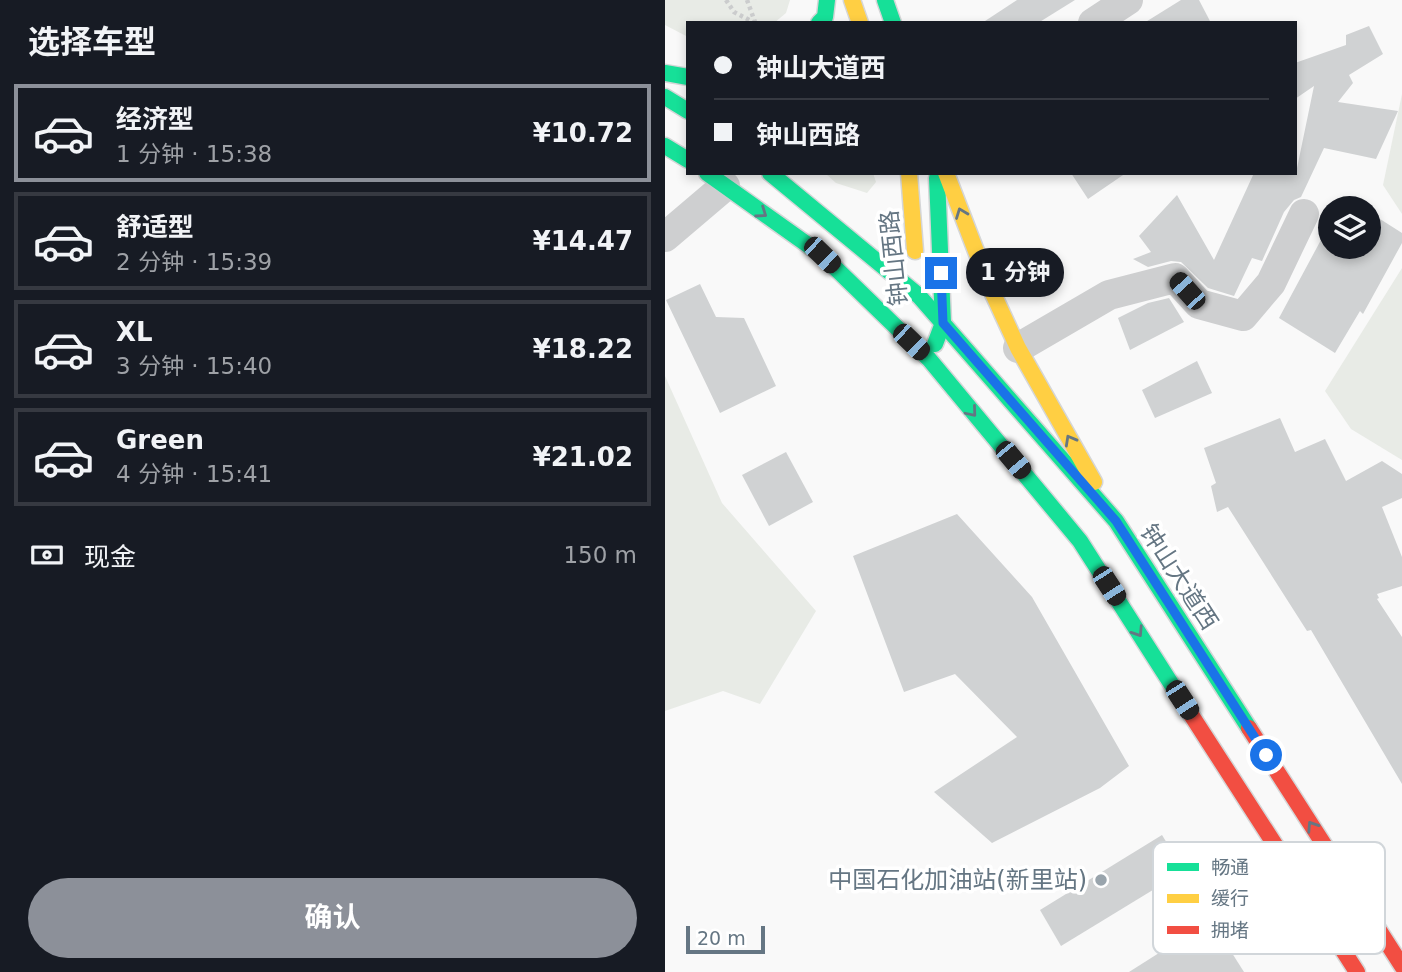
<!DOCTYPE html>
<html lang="zh">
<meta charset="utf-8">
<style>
body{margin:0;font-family:"DejaVu Sans","Noto Sans SC",sans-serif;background:#242831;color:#f1f3f6;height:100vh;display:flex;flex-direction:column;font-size:26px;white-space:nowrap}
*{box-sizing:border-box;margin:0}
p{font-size:23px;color:#9ea1a6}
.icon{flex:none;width:38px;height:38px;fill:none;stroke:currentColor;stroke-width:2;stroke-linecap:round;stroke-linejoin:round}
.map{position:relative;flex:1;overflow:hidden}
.side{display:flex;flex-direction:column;background:#171b24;width:665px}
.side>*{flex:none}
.hud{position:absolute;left:21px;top:21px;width:611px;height:154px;border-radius:0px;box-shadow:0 4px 10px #0003;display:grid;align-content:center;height:154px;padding:0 28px;background:#171b24}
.buttons{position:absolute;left:653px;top:196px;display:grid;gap:14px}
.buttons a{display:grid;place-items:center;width:63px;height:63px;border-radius:50%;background:#171b24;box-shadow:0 4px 10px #0003;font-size:35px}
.scale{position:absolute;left:21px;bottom:18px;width:79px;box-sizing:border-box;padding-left:7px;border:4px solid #657683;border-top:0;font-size:19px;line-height:24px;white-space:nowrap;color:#657683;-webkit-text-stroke:5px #fff;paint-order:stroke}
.end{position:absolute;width:32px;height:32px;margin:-16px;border:9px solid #1a73e8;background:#fff;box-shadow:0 0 0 4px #fff}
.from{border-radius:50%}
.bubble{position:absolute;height:49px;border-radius:24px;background:#171b24;box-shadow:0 4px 10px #0003;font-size:23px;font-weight:700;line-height:49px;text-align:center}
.car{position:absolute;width:21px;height:42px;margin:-21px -10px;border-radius:9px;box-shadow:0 0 5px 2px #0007;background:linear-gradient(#222 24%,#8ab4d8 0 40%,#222 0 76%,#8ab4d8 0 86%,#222 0)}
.hud b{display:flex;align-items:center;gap:24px;height:66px;font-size:26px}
.hud b+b{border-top:2px solid #363941}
.hud i{width:18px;height:18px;background:#f1f3f6}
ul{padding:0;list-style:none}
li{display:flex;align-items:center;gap:21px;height:98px;margin:0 14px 10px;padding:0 14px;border:4px solid #363941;border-radius:0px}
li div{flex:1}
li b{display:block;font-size:26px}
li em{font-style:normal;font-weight:700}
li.active{border-color:#8c9099}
li>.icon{width:63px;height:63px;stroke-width:1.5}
h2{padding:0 28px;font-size:32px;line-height:84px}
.pay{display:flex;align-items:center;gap:18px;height:77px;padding:0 28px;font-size:26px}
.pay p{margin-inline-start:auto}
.primary-button{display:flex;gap:14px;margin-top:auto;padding:14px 28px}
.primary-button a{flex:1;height:80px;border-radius:42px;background:#8c9099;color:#fff;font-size:28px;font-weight:700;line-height:80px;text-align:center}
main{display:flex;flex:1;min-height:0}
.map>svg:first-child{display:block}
.green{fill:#e8ebe6}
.building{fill:#d0d2d3}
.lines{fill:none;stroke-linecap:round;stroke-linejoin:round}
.fast-casing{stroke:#d5d6d7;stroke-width:19}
.slow-casing{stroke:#d5d6d7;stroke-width:19}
.jam-casing{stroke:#d5d6d7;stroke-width:19}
.path{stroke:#cbcccd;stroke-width:4.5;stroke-dasharray:3.5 3.5;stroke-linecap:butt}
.street{stroke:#cecfd0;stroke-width:30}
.fast{stroke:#16e098;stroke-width:16}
.slow{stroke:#ffcf43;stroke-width:16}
.jam{stroke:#f24e42;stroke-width:16}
.oneway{stroke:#657683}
.route{stroke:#1a73e8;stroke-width:9}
.poi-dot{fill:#99a4ac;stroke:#fff;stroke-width:2.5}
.labels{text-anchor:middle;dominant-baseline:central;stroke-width:7;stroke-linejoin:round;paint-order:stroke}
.street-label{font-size:24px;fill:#657683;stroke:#fff}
.poi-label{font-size:24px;fill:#657683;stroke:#fff;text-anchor:end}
.key{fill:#fff;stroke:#d1d6da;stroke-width:2}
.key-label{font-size:19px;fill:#657683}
</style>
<main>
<section class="side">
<h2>选择车型</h2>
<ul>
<li class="active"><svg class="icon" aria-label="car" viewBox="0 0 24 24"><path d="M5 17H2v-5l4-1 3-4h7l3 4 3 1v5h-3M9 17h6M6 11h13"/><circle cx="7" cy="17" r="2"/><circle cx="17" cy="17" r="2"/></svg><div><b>经济型</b><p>1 分钟 · 15:38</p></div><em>¥10.72</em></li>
<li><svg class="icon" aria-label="car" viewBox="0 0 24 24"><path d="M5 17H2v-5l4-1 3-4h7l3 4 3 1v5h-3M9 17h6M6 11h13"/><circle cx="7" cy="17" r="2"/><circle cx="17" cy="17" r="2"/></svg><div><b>舒适型</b><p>2 分钟 · 15:39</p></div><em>¥14.47</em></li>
<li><svg class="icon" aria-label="car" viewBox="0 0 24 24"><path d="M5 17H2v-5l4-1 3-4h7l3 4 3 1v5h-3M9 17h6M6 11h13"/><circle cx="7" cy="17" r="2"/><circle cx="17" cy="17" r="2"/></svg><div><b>XL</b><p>3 分钟 · 15:40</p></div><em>¥18.22</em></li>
<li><svg class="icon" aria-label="car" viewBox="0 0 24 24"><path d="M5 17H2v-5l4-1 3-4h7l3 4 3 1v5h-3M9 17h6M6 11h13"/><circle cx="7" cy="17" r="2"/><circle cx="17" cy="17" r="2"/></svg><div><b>Green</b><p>4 分钟 · 15:41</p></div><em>¥21.02</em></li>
</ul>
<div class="pay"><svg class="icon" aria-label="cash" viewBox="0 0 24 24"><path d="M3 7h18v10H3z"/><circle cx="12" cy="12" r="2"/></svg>现金<p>150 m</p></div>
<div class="primary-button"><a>确认</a></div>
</section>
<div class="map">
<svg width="737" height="972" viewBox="0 0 737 972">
<rect width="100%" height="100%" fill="#f9f9f9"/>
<g class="green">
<path d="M0,0H125L121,13L109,23H23V37L0,25Z"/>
<path d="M737,94V214L718,185Z"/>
<path d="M160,173H208L211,182L202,193L171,183Z"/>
<path d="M737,268V460L686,429L660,391Z"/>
<path d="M0,376L57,503L151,611L95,704L58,691L0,711Z"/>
</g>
<g class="building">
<path d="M352,0H410L373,23H317Z"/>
<path d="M516,0H534L546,23H479Z"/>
<path d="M704,26L718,54L684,75L688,83L673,102L733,111L711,159L659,148L636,197L629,200L619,212L597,261L587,258L569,296L543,288L516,262L506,261L483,267L468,259L486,252L474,236L512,195L549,260L589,173H631L649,86L630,99V63L681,45V35Z"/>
<path d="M406,173H461L423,199Z"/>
<path d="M704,212L737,233V243L698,314L695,311L670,353L614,318L657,238L665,243V247L676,249L677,247H704Z"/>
<path d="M35,284L51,317L79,318L111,386L55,413L1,300Z"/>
<path d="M504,298L519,322L465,350L453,318L483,303Z"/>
<path d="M532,361L547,393L490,418L477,390Z"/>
<path d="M615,418L630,452L660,439L681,481L717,461L737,474V498L717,507L737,557V586L712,594L714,598L712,599L737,637V784L646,630L642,631L563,507L552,512L546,486L551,483L539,448Z"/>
<path d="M121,452L148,502L104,526L77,475Z"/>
<path d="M292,514L367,597L464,766L435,788L327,843L269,792L352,737L290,674L239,692L188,556Z"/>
<path d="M497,835L519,871L396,946L375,910Z"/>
<path d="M546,920L579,972H464Z"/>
</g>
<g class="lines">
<g class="fast-casing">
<g id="fast">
<path d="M220,0L228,23"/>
<path d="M154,23L160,17L162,0"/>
<path d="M0,73L23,77"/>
<path d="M0,97L23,111"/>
<path d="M0,146L23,160"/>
<path d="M42,173L157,255L264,359L415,541L514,696"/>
<path d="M105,173L254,296L451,521L584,728"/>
<path d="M270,344L278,323L272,178"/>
</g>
</g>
<g class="slow-casing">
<g id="slow">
<path d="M187,0L195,23"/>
<path d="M244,173L250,251"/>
<path d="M281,173L324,285L353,348L429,482"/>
</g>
</g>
<g class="jam-casing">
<g id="jam">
<path d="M514,696L692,972"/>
<path d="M584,728L737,966"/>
</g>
</g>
<g class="path">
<path d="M61,0L69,12L90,23"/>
<path d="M82,0L90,22"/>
</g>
<g class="street">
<path d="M428,23L463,0"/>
<path d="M0,237L60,186"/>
<path d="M353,348L444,295L510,278L534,304L578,316L606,283L639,214"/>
</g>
<use href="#fast" class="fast"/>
<use href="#slow" class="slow"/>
<use href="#jam" class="jam"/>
</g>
<defs><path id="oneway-chevron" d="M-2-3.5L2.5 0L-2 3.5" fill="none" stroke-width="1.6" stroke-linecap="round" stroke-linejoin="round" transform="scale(1.75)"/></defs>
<g class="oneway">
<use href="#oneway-chevron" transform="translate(97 213) rotate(35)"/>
<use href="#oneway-chevron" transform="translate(296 213) rotate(-111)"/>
<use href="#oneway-chevron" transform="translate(307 412) rotate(50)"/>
<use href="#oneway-chevron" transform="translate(405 440) rotate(-119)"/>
<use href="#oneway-chevron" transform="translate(473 632) rotate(57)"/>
<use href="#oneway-chevron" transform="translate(647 826) rotate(-123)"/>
</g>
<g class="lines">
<path class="route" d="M276,273L278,323L451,521L601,755"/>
</g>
<circle class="poi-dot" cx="436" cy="880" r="7"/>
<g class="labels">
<g class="street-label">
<text transform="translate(229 258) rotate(-96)">钟山西路</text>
<text transform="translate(514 577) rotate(57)">钟山大道西</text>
</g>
<g class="poi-label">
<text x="422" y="880">中国石化加油站(新里站)</text>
</g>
</g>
<rect x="488" y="842" width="232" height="112" rx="10" class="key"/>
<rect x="502" y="863" width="32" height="8" fill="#16e098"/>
<rect x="502" y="894" width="32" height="9" fill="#ffcf43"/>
<rect x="502" y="926" width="32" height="8" fill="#f24e42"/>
<g class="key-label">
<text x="546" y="874">畅通</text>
<text x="546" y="905">缓行</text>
<text x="546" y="937">拥堵</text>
</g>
</svg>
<div class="buttons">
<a><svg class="icon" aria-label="layers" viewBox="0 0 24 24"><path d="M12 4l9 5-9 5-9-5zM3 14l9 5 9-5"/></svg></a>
</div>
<div class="scale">20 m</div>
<i class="end from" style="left:601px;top:755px"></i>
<i class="end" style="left:276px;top:273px"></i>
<div class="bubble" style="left:301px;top:248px;width:98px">1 分钟</div>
<i class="car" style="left:157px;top:255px;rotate:134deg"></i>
<i class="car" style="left:522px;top:291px;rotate:318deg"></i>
<i class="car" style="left:246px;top:342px;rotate:134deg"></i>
<i class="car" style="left:348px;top:460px;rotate:140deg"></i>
<i class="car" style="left:444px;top:586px;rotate:147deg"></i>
<i class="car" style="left:517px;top:700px;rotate:147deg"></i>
<div class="hud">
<b><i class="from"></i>钟山大道西</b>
<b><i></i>钟山西路</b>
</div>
</div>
</main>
